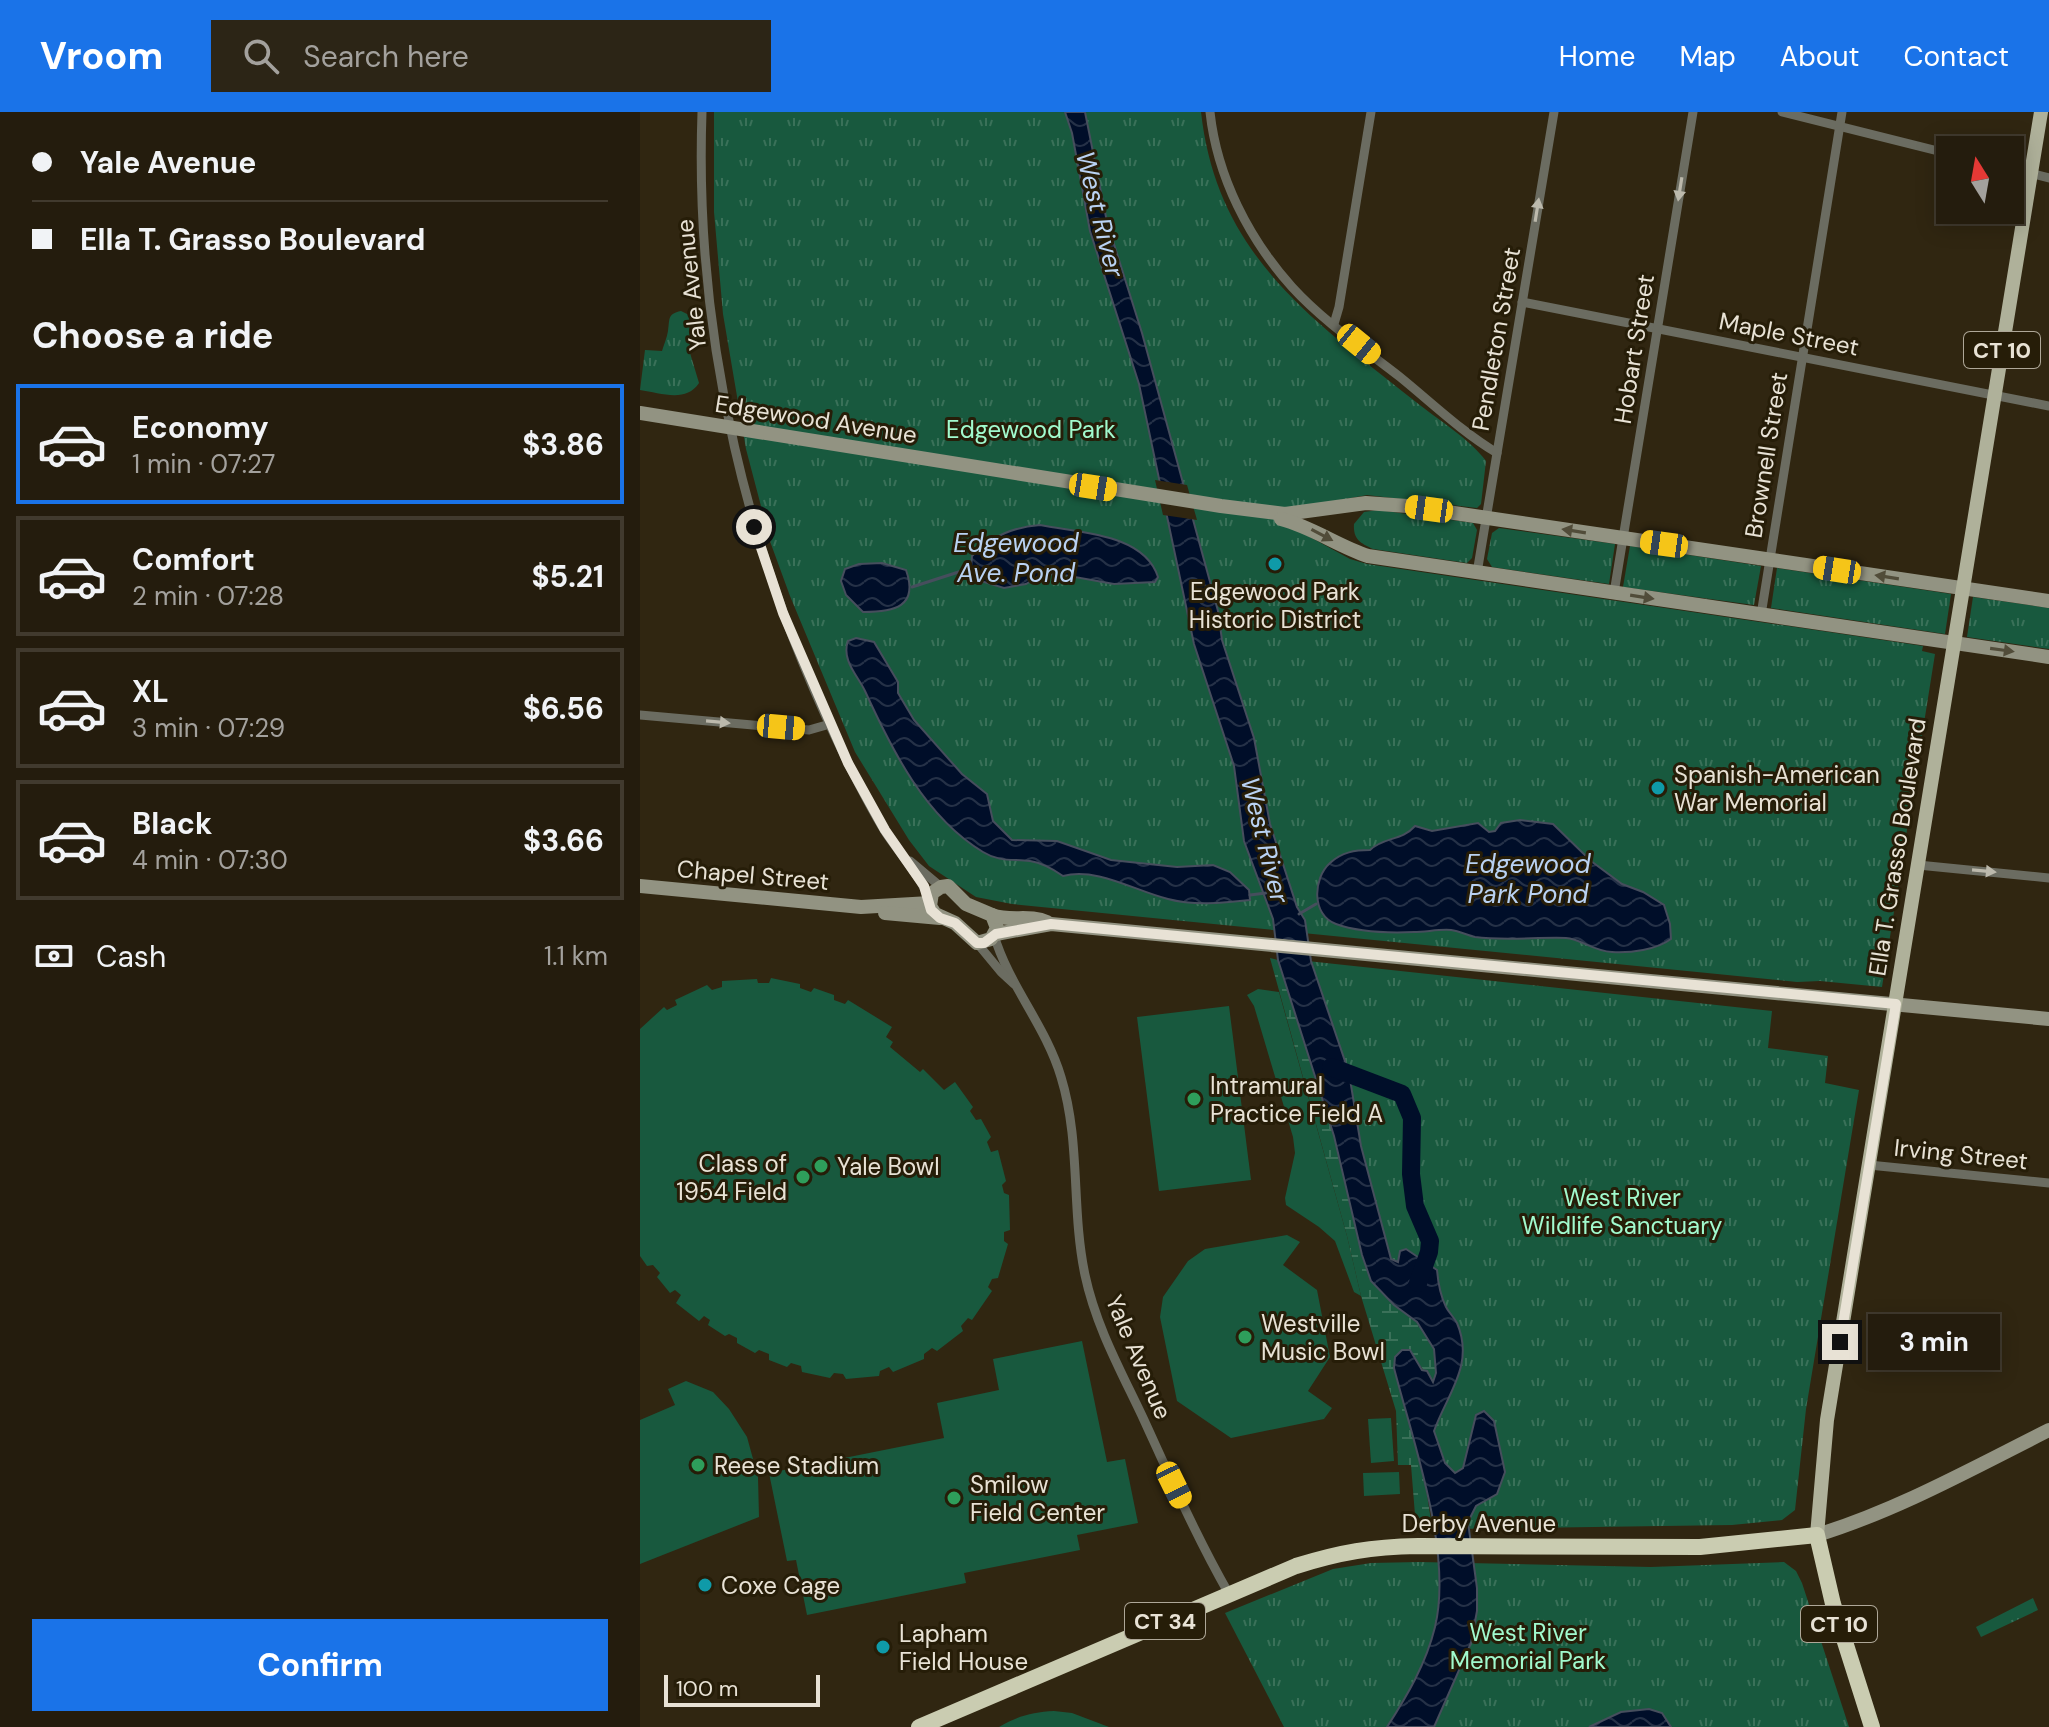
<!DOCTYPE html>
<meta charset="utf-8">
<style>
body{margin:0;font-family:"DM Sans",sans-serif;background:#2c2516;color:#f1f3f6;height:100vh;display:flex;flex-direction:column;font-size:30px;white-space:nowrap}
*{box-sizing:border-box;margin:0}
p{font-size:26px;color:#a3a19d}
.icon{flex:none;width:44px;height:44px;fill:none;stroke:currentColor;stroke-width:2;stroke-linecap:round;stroke-linejoin:round}
.map{position:relative;flex:1;overflow:hidden}
.side{display:flex;flex-direction:column;background:#241c0d;width:640px}
.side>*{flex:none}
.banner{display:grid;align-content:center;height:176px;padding:0 32px;background:#241c0d}
.needle{width:52px;rotate:349deg}
.fabs{position:absolute;left:1296px;top:24px;display:grid;gap:16px}
.fabs a{display:grid;place-items:center;width:88px;height:88px;border-radius:0px;background:#241c0d;box-shadow:0 4px 20px #0003,0 0 0 2px #413a2e;font-size:40px}
.scale{position:absolute;left:24px;bottom:20px;width:156px;box-sizing:border-box;padding-left:8px;border:4px solid #e8e2d5;border-top:0;font-size:22px;line-height:28px;white-space:nowrap;color:#e8e2d5;-webkit-text-stroke:6px #261d08;paint-order:stroke}
.end{position:absolute;width:36px;height:36px;margin:-18px;border:10px solid #e8e2d5;background:#111;box-shadow:0 0 0 4px #111}
.from{border-radius:50%}
.bubble{position:absolute;height:56px;border-radius:0px;background:#241c0d;box-shadow:0 4px 20px #0003,0 0 0 2px #413a2e;font-size:26px;font-weight:700;line-height:56px;text-align:center}
.car{position:absolute;width:24px;height:48px;margin:-24px -12px;border-radius:10px;box-shadow:0 0 6px 2px #0007;background:linear-gradient(#f5c518 24%,#345 0 40%,#f5c518 0 76%,#345 0 86%,#f5c518 0)}
.banner b{display:flex;align-items:center;gap:28px;height:76px;font-size:30px}
.banner b+b{border-top:2px solid #413a2e}
.banner i{width:20px;height:20px;background:#f1f3f6}
ul{padding:0;list-style:none}
li{display:flex;align-items:center;gap:24px;height:120px;margin:0 16px 12px;padding:0 16px;border:4px solid #413a2e;border-radius:0px}
li div{flex:1}
li b{display:block;font-size:30px}
li em{font-style:normal;font-weight:700}
li.selected{border-color:#1a73e8}
li>.icon{width:72px;height:72px;stroke-width:1.5}
h2{padding:0 32px;font-size:36px;line-height:96px}
.pay{display:flex;align-items:center;gap:20px;height:88px;padding:0 32px;font-size:30px}
.pay p{margin-inline-start:auto}
.action{display:flex;gap:16px;margin-top:auto;padding:16px 32px}
.action a{flex:1;height:92px;border-radius:0px;background:#1a73e8;color:#fff;font-size:32px;font-weight:700;line-height:92px;text-align:center}
header{display:flex;align-items:center;gap:48px;box-sizing:border-box;height:112px;padding:0 40px;background:#1a73e8;color:#fff}
header strong{font-size:38px}
nav{display:flex;gap:44px;margin-inline-start:auto;font-size:28px}
.search{width:560px;height:72px;background:#2c2516;display:flex;align-items:center;gap:20px;box-sizing:border-box;padding:0 28px;border-radius:0px;color:#a3a19d;font-size:30px}
main{display:flex;flex:1;min-height:0}
.map>svg:first-child{display:block}
.grass{fill:#18593e}
.wetland{fill:url(#wetland-marsh)}
.park{fill:url(#park-tufts)}
.water{fill:url(#water-waves);stroke:#464e5d;stroke-width:2}
.pier{fill:#302611}
.lines{fill:none;stroke-linecap:round;stroke-linejoin:round}
.stream{stroke:#464e5d;stroke-width:3}
.river{stroke:#000e29;stroke-width:18}
.street{stroke:#6b6c61;stroke-width:9}
.secondary{stroke:#929382;stroke-width:14}
.primary{stroke:#afb19a;stroke-width:14}
.highway{stroke:#caccb1;stroke-width:16}
.oneway{fill:#bcb9ac}
.oneway2{fill:#514c39}
.route{stroke:#e8e2d5;stroke-width:10}
.culture-dot{fill:#0f9aa8;stroke:#261d08;stroke-width:3}
.leisure-dot{fill:#2e9e5b;stroke:#261d08;stroke-width:3}
.labels{text-anchor:middle;dominant-baseline:central;stroke-width:6;stroke-linejoin:round;paint-order:stroke}
.shield{fill:#261d08;stroke:#aea798;stroke-width:2}
.shield-label{font-size:22px;font-weight:bold;fill:#e8e2d5}
.street-label{font-size:24px;fill:#e8e2d5;stroke:#261d08}
.park-label{font-size:24px;fill:#a1face;stroke:#261d08}
.poi-label{font-size:24px;fill:#e8e2d5;stroke:#261d08;text-anchor:start}
.water-label{font-size:26px;font-style:italic;fill:#b9d2f3;stroke:#261d08}
</style>
<header>
<strong>Vroom</strong>
<div class="search"><svg class="icon" aria-label="search" viewBox="0 0 24 24"><circle cx="10" cy="10" r="6"/><path d="M15 15l6 6"/></svg>Search here</div>
<nav><a>Home</a><a>Map</a><a>About</a><a>Contact</a></nav>
</header>
<main>
<section class="side">
<div class="banner">
<b><i class="from"></i>Yale Avenue</b>
<b><i></i>Ella T. Grasso Boulevard</b>
</div>
<h2>Choose a ride</h2>
<ul>
<li class="selected"><svg class="icon" aria-label="car" viewBox="0 0 24 24"><path d="M5 17H2v-5l4-1 3-4h7l3 4 3 1v5h-3M9 17h6M6 11h13"/><circle cx="7" cy="17" r="2"/><circle cx="17" cy="17" r="2"/></svg><div><b>Economy</b><p>1 min · 07:27</p></div><em>$3.86</em></li>
<li><svg class="icon" aria-label="car" viewBox="0 0 24 24"><path d="M5 17H2v-5l4-1 3-4h7l3 4 3 1v5h-3M9 17h6M6 11h13"/><circle cx="7" cy="17" r="2"/><circle cx="17" cy="17" r="2"/></svg><div><b>Comfort</b><p>2 min · 07:28</p></div><em>$5.21</em></li>
<li><svg class="icon" aria-label="car" viewBox="0 0 24 24"><path d="M5 17H2v-5l4-1 3-4h7l3 4 3 1v5h-3M9 17h6M6 11h13"/><circle cx="7" cy="17" r="2"/><circle cx="17" cy="17" r="2"/></svg><div><b>XL</b><p>3 min · 07:29</p></div><em>$6.56</em></li>
<li><svg class="icon" aria-label="car" viewBox="0 0 24 24"><path d="M5 17H2v-5l4-1 3-4h7l3 4 3 1v5h-3M9 17h6M6 11h13"/><circle cx="7" cy="17" r="2"/><circle cx="17" cy="17" r="2"/></svg><div><b>Black</b><p>4 min · 07:30</p></div><em>$3.66</em></li>
</ul>
<div class="pay"><svg class="icon" aria-label="cash" viewBox="0 0 24 24"><path d="M3 7h18v10H3z"/><circle cx="12" cy="12" r="2"/></svg>Cash<p>1.1 km</p></div>
<div class="action"><a>Confirm</a></div>
</section>
<div class="map">
<svg width="1409" height="1615" viewBox="0 0 1409 1615">
<defs>
<pattern id="wetland-marsh" width="20" height="14" patternUnits="userSpaceOnUse" patternTransform="scale(2)"><rect width="20" height="14" fill="#18593e"/><path d="M1 5h8M5 5V1M11 12h8M15 12V8" fill="none" stroke="#3a7159"/></pattern>
<pattern id="park-tufts" width="24" height="20" patternUnits="userSpaceOnUse" patternTransform="scale(2)"><rect width="24" height="20" fill="#18593e"/><path d="M3 7l-1-3M5 7V3M7 7l1-3M15 17l-1-3M17 17v-4M19 17l1-3" fill="none" stroke="#3a7159"/></pattern>
<pattern id="water-waves" width="16" height="10" patternUnits="userSpaceOnUse" patternTransform="scale(2)"><rect width="16" height="10" fill="#000e29"/><path d="M0 5q4-4 8 0t8 0" fill="none" stroke="#253147"/></pattern>
</defs>
<rect width="100%" height="100%" fill="#302611"/>
<g class="grass">
<path d="M131,866L160,872V876L171,880L174,876L194,883V888L205,892L208,888L252,915L246,925L253,930L250,935L280,960L283,957L304,978L315,970L333,995L330,999L336,1008L341,1007L351,1025L347,1030L351,1040L358,1038L366,1069L362,1073L364,1081L369,1083L370,1118L364,1120V1129L368,1132L358,1166L352,1167L348,1175L352,1179L332,1208L328,1206L321,1214L323,1219L297,1239L292,1236L284,1242V1247L253,1260L249,1255L240,1259L239,1264L206,1267L203,1262L194,1261L190,1266L162,1260L161,1254L151,1251L147,1255L129,1248V1242L119,1238L115,1241L97,1231V1226L89,1222L85,1224L68,1213L70,1208L64,1204L59,1209L36,1191L41,1183L35,1178L30,1181L17,1165L20,1161L13,1153L7,1154L0,1144V917L24,895L27,898L37,893L35,888L67,873L72,878L82,875V869L117,867L118,871H129Z"/>
<path d="M618,877L639,880L707,1124L721,1184L714,1180L695,1129L679,1115L646,1093L645,1086L655,1041L653,1025L614,894L607,883Z"/>
<path d="M589,894L611,1068L519,1079L497,905Z"/>
<path d="M647,1123L660,1130L643,1153L677,1178L690,1245L668,1279L692,1296L684,1307L591,1326L537,1289L520,1205L523,1185L548,1149L565,1137Z"/>
<path d="M442,1229L467,1350L485,1347L498,1411L437,1423L440,1438L324,1461L326,1471L167,1503L156,1448L147,1449L129,1361L304,1326L297,1291L359,1278L353,1247Z"/>
<path d="M46,1269L73,1280L89,1297L107,1325L118,1365L119,1405L0,1452V1308L35,1293L28,1277Z"/>
<path d="M751,1306L754,1349L731,1351L728,1307Z"/>
<path d="M759,1360L760,1382L724,1384L723,1361Z"/>
<path d="M414,1599L432,1601L469,1615H359C377,1604 393,1600 414,1599Z"/>
</g>
<path class="wetland" d="M630,846L638,848L694,1024L722,1143L754,1193L777,1210L794,1237L796,1261L793,1270L778,1251L762,1238L755,1245L754,1256L785,1370L792,1415H776L771,1353H758L756,1299L721,1184L707,1124Z"/>
<g class="park">
<path d="M74,0H561C577,144 672,207 776,290C797,307 831,328 846,349L841,392L837,396L727,383L663,395L659,419L710,447L727,452L1283,534L1282,539L1295,542L1242,875L1180,869L1157,870L372,792L336,785L289,754L269,728L215,640L150,484L131,432L106,337L83,202L74,100Z"/>
<path d="M41,199L49,203L50,241L59,271C46,291 21,281 0,278L5,238L22,239C24,232 27,226 28,219C30,207 27,202 41,199Z"/>
<path d="M738,398L833,411L837,418L832,446L827,451L733,437C720,431 713,427 714,412L724,400Z"/>
<path d="M859,416L975,432L969,472L852,455L847,447L852,421Z"/>
<path d="M990,434L1121,454L1114,493L983,475Z"/>
<path d="M1137,456L1311,482L1305,522L1131,496Z"/>
<path d="M1333,485L1409,496V537L1327,525Z"/>
<path d="M658,848L1132,899L1128,936L1188,944L1185,971L1219,978L1166,1297L1155,1398L1142,1408L1092,1413L815,1417L786,1331L806,1261L804,1221L746,1155Z"/>
<path d="M779,1450L1011,1455L1144,1450L1156,1459L1162,1471L1209,1615H644L585,1501L693,1457L731,1451Z"/>
<path d="M1393,1486L1398,1498L1341,1525L1336,1515Z"/>
</g>
<g class="water">
<path d="M425,0H445L467,110L502,221L578,499L582,528L614,626L630,712L657,795L665,808L671,849L709,961L721,1034L751,1147L758,1150L760,1139L766,1137L797,1158C798,1170 800,1183 806,1195C809,1201 814,1205 817,1211C835,1253 807,1282 794,1319L805,1351L815,1361L823,1356L836,1303L844,1299L854,1309L865,1360L857,1382L836,1394L828,1410L837,1476V1499L831,1531L794,1615H747C767,1584 786,1552 795,1515C813,1440 773,1330 754,1256L755,1245L762,1238H770L782,1258L787,1259L793,1270L796,1261L794,1237L777,1210L754,1193L731,1169L722,1143L694,1024L638,848L633,807L604,729L594,654L554,532L499,272L450,119L432,21Z"/>
<path d="M400,413C438,421 504,421 518,465L515,470L474,472L418,462L401,463L386,472L364,476L334,467L331,456L332,444C351,424 373,415 400,413Z"/>
<path d="M242,451L266,458C279,495 254,500 223,500L206,483L201,469L205,457L219,452Z"/>
<path d="M216,526L234,530L258,570V581L274,608L322,662L347,682L353,709L372,728L417,729L471,748L537,755L573,753L590,760L609,778L610,788C583,791 554,794 528,787C495,779 457,755 423,764C413,757 403,751 390,749C372,747 359,750 343,740C285,705 252,638 225,579C218,564 201,548 208,529Z"/>
<path d="M880,708L913,712L951,749L982,772L1003,780L1024,793L1030,812L1031,827C1016,838 991,841 972,840C953,839 941,827 926,826C896,825 865,829 835,825C827,823 819,819 811,818C799,817 786,820 774,820C751,821 718,820 696,812C671,803 673,766 690,751C702,740 715,738 730,738C743,725 762,729 775,714L792,719L838,711L849,720L855,719L861,711Z"/>
<path d="M1009,1597L1022,1601L1031,1615H949L981,1600Z"/>
</g>
<path class="pier" d="M515,368L547,373L557,408L523,403Z"/>
<g class="lines">
<g class="stream">
<path d="M272,475L331,456"/>
<path d="M610,783L626,781"/>
<path d="M659,802L676,792"/>
</g>
<path class="river" d="M691,955L762,982L772,1006L771,1062L775,1094L790,1129L789,1140L778,1171"/>
<g class="street">
<path d="M62,0C54,226 108,450 208,651C220,675 232,699 246,721C260,742 280,763 289,787"/>
<path d="M570,0C577,65 609,127 652,175C683,209 724,237 760,265C792,291 822,320 857,341"/>
<path d="M1142,0L1310,42"/>
<path d="M1370,56L1409,66"/>
<path d="M882,190L1409,294"/>
<path d="M694,212L699,195L731,0"/>
<path d="M837,461L914,0"/>
<path d="M974,481L1053,0"/>
<path d="M1121,503L1202,0"/>
<path d="M0,603L169,618L190,612"/>
<path d="M270,749L301,775"/>
<path d="M1278,753L1409,766"/>
<path d="M354,823C369,874 406,914 421,965C441,1030 431,1097 445,1163C456,1215 482,1261 504,1308C531,1367 557,1426 589,1482"/>
<path d="M337,831L361,860L374,872"/>
<path d="M1229,1053L1409,1071"/>
</g>
<g class="secondary">
<path d="M0,301L581,394L645,402L726,391L767,394L1409,489"/>
<path d="M641,407C672,415 698,434 728,444L1409,545"/>
<path d="M0,774L221,795L290,791"/>
<path d="M308,774L326,792L352,803L357,816L351,827L337,831L315,811L295,802L290,794L292,781L301,775Z"/>
<path d="M245,801L300,806"/>
<path d="M352,803C370,810 390,802 407,810"/>
<path d="M356,822L411,812L1409,907"/>
<path d="M1177,1423C1258,1398 1333,1356 1409,1318"/>
</g>
<path class="primary" d="M1177,1423L1187,1308L1401,0"/>
<path class="highway" d="M279,1615L656,1454C701,1440 731,1435 778,1434L1060,1435L1177,1423L1193,1492L1232,1615"/>
</g>
<defs><path id="oneway-solid" d="M-6-.8H1V-3.2L6.5 0L1 3.2V.8H-6Z" transform="scale(2)"/></defs>
<g class="oneway">
<use href="#oneway-solid" transform="translate(1040 77) rotate(99)"/>
<use href="#oneway-solid" transform="translate(897 98) rotate(-81)"/>
<use href="#oneway-solid" transform="translate(78 610) rotate(5)"/>
<use href="#oneway-solid" transform="translate(1344 759) rotate(5)"/>
</g>
<g class="oneway2">
<use href="#oneway-solid" transform="translate(934 419) rotate(-171)"/>
<use href="#oneway-solid" transform="translate(682 423) rotate(28)"/>
<use href="#oneway-solid" transform="translate(1247 465) rotate(-171)"/>
<use href="#oneway-solid" transform="translate(1002 485) rotate(9)"/>
<use href="#oneway-solid" transform="translate(1362 538) rotate(8)"/>
</g>
<g class="lines">
<path class="route" d="M114,415L143,501L208,651L245,718L284,774L291,798L300,806L315,811L337,831H344L356,822L411,812L1256,892L1200,1230"/>
</g>
<g class="culture-dot">
<circle cx="635" cy="452" r="8"/>
<circle cx="1018" cy="676" r="8"/>
<circle cx="65" cy="1473" r="8"/>
<circle cx="243" cy="1535" r="8"/>
</g>
<g class="leisure-dot">
<circle cx="554" cy="987" r="8"/>
<circle cx="181" cy="1054" r="8"/>
<circle cx="163" cy="1065" r="8"/>
<circle cx="605" cy="1225" r="8"/>
<circle cx="58" cy="1353" r="8"/>
<circle cx="314" cy="1386" r="8"/>
</g>
<g class="labels">
<g class="shield">
<rect x="1324" y="220" width="76" height="36" rx="6"/>
<rect x="485" y="1491" width="80" height="36" rx="6"/>
<rect x="1161" y="1494" width="76" height="36" rx="6"/>
</g>
<g class="shield-label">
<text x="1362" y="238">CT 10</text>
<text x="525" y="1509">CT 34</text>
<text x="1199" y="1512">CT 10</text>
</g>
<g class="street-label">
<text transform="translate(51 173) rotate(-96)">Yale Avenue</text>
<text transform="translate(1149 222) rotate(11)">Maple Street</text>
<text transform="translate(856 227) rotate(-80)">Pendleton Street</text>
<text transform="translate(994 237) rotate(-81)">Hobart Street</text>
<text transform="translate(176 307) rotate(9)">Edgewood Avenue</text>
<text transform="translate(1126 343) rotate(-81)">Brownell Street</text>
<text transform="translate(1257 735) rotate(-81)">Ella T. Grasso Boulevard</text>
<text transform="translate(113 763) rotate(5)">Chapel Street</text>
<text transform="translate(1321 1042) rotate(6)">Irving Street</text>
<text transform="translate(499 1245) rotate(67)">Yale Avenue</text>
<text x="839" y="1411">Derby Avenue</text>
</g>
<g class="park-label">
<text x="391" y="317">Edgewood Park</text>
<text x="982" y="1085">West River<tspan x="982" dy="28">Wildlife Sanctuary</tspan></text>
<text x="888" y="1520">West River<tspan x="888" dy="28">Memorial Park</tspan></text>
</g>
<g class="poi-label">
<text x="635" y="479" text-anchor="middle">Edgewood Park<tspan x="635" dy="28">Historic District</tspan></text>
<text x="1034" y="662">Spanish-American<tspan x="1034" dy="28">War Memorial</tspan></text>
<text x="570" y="973">Intramural<tspan x="570" dy="28">Practice Field A</tspan></text>
<text x="147" y="1051" text-anchor="end">Class of<tspan x="147" dy="28">1954 Field</tspan></text>
<text x="197" y="1054">Yale Bowl</text>
<text x="621" y="1211">Westville<tspan x="621" dy="28">Music Bowl</tspan></text>
<text x="74" y="1353">Reese Stadium</text>
<text x="330" y="1372">Smilow<tspan x="330" dy="28">Field Center</tspan></text>
<text x="81" y="1473">Coxe Cage</text>
<text x="259" y="1521">Lapham<tspan x="259" dy="28">Field House</tspan></text>
</g>
<g class="water-label">
<text transform="translate(460 102) rotate(76)">West River</text>
<text x="376" y="431">Edgewood<tspan x="376" dy="30">Ave. Pond</tspan></text>
<text transform="translate(625 728) rotate(76)">West River</text>
<text x="888" y="752">Edgewood<tspan x="888" dy="30">Park Pond</tspan></text>
</g>
</g>
</svg>
<div class="fabs">
<a><svg class="needle" viewBox="-14 -14 28 28"><path d="M0-13l5 13h-10z" fill="#e53935"/><path d="M0 13l5-13h-10z" fill="#a3a19d"/></svg></a>
</div>
<div class="scale">100 m</div>
<i class="end from" style="left:114px;top:415px"></i>
<i class="end" style="left:1200px;top:1230px"></i>
<div class="bubble" style="left:1228px;top:1202px;width:132px">3 min</div>
<i class="car" style="left:719px;top:232px;rotate:129deg"></i>
<i class="car" style="left:453px;top:375px;rotate:99deg"></i>
<i class="car" style="left:789px;top:397px;rotate:278deg"></i>
<i class="car" style="left:1024px;top:432px;rotate:278deg"></i>
<i class="car" style="left:1197px;top:458px;rotate:279deg"></i>
<i class="car" style="left:141px;top:615px;rotate:95deg"></i>
<i class="car" style="left:534px;top:1373px;rotate:154deg"></i>
</div>
</main>
